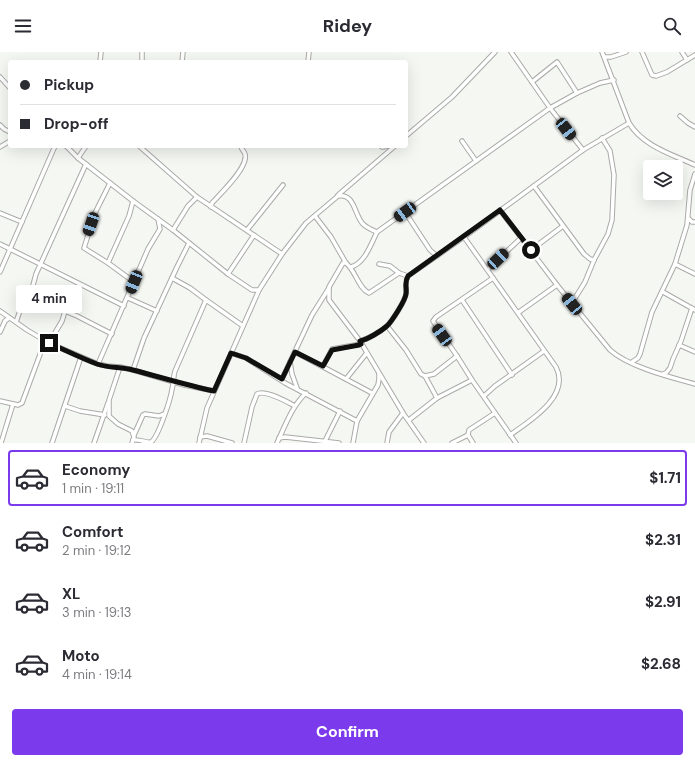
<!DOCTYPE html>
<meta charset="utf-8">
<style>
body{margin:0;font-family:"DM Sans",sans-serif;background:#f7f7f7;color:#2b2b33;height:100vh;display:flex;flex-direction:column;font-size:15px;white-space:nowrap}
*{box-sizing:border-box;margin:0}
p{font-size:13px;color:#7c7c81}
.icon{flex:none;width:22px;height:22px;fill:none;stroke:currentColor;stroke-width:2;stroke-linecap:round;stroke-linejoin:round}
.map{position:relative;height:391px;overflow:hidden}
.panel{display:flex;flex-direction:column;background:#fff;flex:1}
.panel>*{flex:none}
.top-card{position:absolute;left:8px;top:8px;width:400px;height:88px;border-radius:4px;box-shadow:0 4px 16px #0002;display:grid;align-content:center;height:88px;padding:0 12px;background:#fff}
.tools{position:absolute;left:643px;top:108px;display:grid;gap:8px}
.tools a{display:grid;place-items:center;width:40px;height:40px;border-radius:4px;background:#fff;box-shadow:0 4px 16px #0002;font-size:20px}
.end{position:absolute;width:18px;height:18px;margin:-9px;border:5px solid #10110f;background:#fff;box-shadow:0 0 0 2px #fff}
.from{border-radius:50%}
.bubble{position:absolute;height:28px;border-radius:4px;background:#fff;box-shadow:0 4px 16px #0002;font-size:13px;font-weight:700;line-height:28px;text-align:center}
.car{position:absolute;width:12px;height:24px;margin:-12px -6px;border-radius:5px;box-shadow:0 0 3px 1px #0007;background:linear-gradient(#222 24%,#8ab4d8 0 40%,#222 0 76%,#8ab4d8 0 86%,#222 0)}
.top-card b{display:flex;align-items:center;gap:14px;height:38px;font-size:15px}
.top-card b+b{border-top:1px solid #e1e1e2}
.top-card i{width:10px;height:10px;background:#2b2b33}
ul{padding:7px 0 0;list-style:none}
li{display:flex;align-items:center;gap:12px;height:56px;margin:0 8px 6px;padding:0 4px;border:2px solid transparent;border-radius:4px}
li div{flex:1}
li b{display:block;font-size:15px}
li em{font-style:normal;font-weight:700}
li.current{border-color:#7c3aed}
li>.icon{width:36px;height:36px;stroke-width:1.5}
.cta{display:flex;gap:8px;margin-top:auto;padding:8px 12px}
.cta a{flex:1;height:46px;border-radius:4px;background:#7c3aed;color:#fff;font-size:16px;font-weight:700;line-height:46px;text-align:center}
header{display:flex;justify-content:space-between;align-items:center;height:52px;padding:0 12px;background:#fff;font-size:18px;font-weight:700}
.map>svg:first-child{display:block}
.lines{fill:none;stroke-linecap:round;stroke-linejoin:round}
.minor-casing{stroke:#aaaba8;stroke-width:5.5}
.minor{stroke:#fff;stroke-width:3.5}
.route{stroke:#10110f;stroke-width:5}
</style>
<header><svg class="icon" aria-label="menu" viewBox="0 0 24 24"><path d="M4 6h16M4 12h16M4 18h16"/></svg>Ridey<svg class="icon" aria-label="search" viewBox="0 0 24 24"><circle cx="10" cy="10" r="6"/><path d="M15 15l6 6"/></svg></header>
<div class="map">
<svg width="695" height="391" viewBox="0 0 695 391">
<rect width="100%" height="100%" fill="#f5f7f3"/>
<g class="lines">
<g class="minor-casing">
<g id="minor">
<path d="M142,0V10"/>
<path d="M511,0L550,56L583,98"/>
<path d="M602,0L629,71C643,94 671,102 695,113"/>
<path d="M642,0L652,23L656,24L667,20L695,3"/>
<path d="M682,0L687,8"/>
<path d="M605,5H611L626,0"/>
<path d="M100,10L101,0"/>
<path d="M182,10L183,0"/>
<path d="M308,10L309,0"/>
<path d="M0,25L10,36"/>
<path d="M532,30L557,10L577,41"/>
<path d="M680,64L688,71L695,75"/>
<path d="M0,73L4,77L10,80"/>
<path d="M406,84L452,45L495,0"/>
<path d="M462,89L476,109"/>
<path d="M66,94L78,106L133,149L173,178L228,222L252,238H259L282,202L306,171L338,144C355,141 354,163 363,172C366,175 372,178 377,180"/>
<path d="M139,94L197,145L282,202"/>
<path d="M381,94L382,95L391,94"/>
<path d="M0,95L10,89"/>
<path d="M78,106L86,94"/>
<path d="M110,131L95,161L84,196L108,211L134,230"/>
<path d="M534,134L584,202L590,207L594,208"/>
<path d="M338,143L395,94"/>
<path d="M211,155L212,151C220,142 249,115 245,102C244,99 241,97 241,94"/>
<path d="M500,158L557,233L610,298C629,315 670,325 695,332"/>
<path d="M405,160L430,198L437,204"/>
<path d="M0,161L22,170"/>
<path d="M315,164L331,185L346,211"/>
<path d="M688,166L692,170H695"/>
<path d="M173,178L188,154L197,145"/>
<path d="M247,178L283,133"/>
<path d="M464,185L556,315C571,344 530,369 510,383"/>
<path d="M0,192L124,254"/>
<path d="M531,198L563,174"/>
<path d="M108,211L129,164L133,149"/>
<path d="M379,212L390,214L399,221L408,224"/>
<path d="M675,212L695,222"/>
<path d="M351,215C365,211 371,192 377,180L550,56L577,41L600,31L614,28"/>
<path d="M488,217L521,186"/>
<path d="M0,220L55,94"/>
<path d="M399,221L369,241C358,236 356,219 346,211H343L329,235V248L360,289L403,361L424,391"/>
<path d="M228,222L254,183"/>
<path d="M493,226L436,265L433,269L457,304L472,328L516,391"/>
<path d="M663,240L695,258"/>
<path d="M29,244L77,264L112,282"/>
<path d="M128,246L157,259"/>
<path d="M206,248L243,274"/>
<path d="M462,248L512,323"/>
<path d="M572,251L585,230L594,208L608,182L612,168L614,123L610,99L602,86"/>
<path d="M0,259L27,278L49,291L98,312L107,314L120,315L133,318L184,333L214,339"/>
<path d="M519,260L557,233"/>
<path d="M16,270L21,256L32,237L36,222L86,112"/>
<path d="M387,274L406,298L421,322L425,324L434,322L457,304"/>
<path d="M0,280L5,269L9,266"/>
<path d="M360,289C368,287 380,280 387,274C392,269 405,249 406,242C407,235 404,231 408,224L464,185L583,98L629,71"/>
<path d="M49,291L62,269L65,259"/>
<path d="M679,293L695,300"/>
<path d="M295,300L372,341"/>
<path d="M231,301L246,306L285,331L357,369"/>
<path d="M290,310L292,322L297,336"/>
<path d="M632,310L638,306L640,302L652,260L675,212L687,173L690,138L695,122"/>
<path d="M98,312L148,197L160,177L158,167"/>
<path d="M323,314L332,297L361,292"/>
<path d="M120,315L109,348V364L118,372L132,379L134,385L132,391"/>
<path d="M133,318L144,286L177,215L189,191"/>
<path d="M663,322L666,321L670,316L673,307L681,289L692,256"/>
<path d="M425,324L437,346"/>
<path d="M282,327L312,263L329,236"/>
<path d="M346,327L366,302"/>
<path d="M484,344L495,334L544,299"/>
<path d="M0,349L18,353L22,351L45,289"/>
<path d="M65,354L80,359L105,363"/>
<path d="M409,368L437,346L472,328"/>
<path d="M134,383L143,363L145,362L159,364L164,362"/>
<path d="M200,385L207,384L232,391"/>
<path d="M279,386L285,385L339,391"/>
<path d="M133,388C139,387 146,391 151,390C158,386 171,346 172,337C174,331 173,325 175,319L206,248L190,236L172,226"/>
<path d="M325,389L340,359"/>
<path d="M1,391L13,352"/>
<path d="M52,391L81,305"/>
<path d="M94,391L108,351"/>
<path d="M199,391L207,356L259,238"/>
<path d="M244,391L252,355L257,342C265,337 287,350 295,354"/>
<path d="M277,391C285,374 292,354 306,341"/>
<path d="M353,391L357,369L378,333L379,327V322"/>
<path d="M387,391L389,380L403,361"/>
<path d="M452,391L468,383"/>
<path d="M473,391L468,383L469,378L495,361"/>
</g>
</g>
<use href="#minor" class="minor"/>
</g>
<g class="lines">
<path class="route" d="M49,291C65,298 81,306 97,312C108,316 121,315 133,318C160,325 186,333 214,339L231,301L246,306L282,327L295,300L323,314L332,298L359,293L361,292L360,289C368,287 380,280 387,274C392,269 405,249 406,242C407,235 404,231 408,224L500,158L531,198"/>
</g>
</svg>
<div class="tools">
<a><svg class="icon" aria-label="layers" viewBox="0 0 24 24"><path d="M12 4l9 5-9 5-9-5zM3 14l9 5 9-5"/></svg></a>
</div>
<i class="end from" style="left:531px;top:198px"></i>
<i class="end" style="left:49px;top:291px"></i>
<div class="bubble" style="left:16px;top:233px;width:66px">4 min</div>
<i class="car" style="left:566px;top:77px;rotate:142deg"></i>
<i class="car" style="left:405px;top:160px;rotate:234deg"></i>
<i class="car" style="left:91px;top:172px;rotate:199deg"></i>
<i class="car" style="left:498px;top:207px;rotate:47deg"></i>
<i class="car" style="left:134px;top:230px;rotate:202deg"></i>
<i class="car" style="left:572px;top:252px;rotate:321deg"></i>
<i class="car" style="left:442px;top:283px;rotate:324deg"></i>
<div class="top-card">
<b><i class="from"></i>Pickup</b>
<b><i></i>Drop-off</b>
</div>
</div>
<section class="panel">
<ul>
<li class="current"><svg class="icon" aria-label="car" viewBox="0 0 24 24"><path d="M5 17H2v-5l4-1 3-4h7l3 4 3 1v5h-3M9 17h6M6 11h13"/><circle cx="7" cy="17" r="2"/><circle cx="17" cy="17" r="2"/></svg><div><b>Economy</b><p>1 min · 19:11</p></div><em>$1.71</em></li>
<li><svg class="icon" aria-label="car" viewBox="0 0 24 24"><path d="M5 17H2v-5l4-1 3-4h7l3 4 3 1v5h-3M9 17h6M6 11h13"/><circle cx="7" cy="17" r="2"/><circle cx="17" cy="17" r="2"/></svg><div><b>Comfort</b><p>2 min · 19:12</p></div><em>$2.31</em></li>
<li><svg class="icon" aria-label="car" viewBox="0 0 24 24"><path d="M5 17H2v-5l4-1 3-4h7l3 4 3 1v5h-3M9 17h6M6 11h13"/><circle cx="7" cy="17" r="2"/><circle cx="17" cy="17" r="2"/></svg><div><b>XL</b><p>3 min · 19:13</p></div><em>$2.91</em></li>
<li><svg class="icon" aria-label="car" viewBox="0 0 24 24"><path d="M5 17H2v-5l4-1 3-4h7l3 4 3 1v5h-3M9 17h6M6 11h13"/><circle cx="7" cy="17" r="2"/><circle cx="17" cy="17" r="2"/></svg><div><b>Moto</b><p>4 min · 19:14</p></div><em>$2.68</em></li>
</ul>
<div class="cta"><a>Confirm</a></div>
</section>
